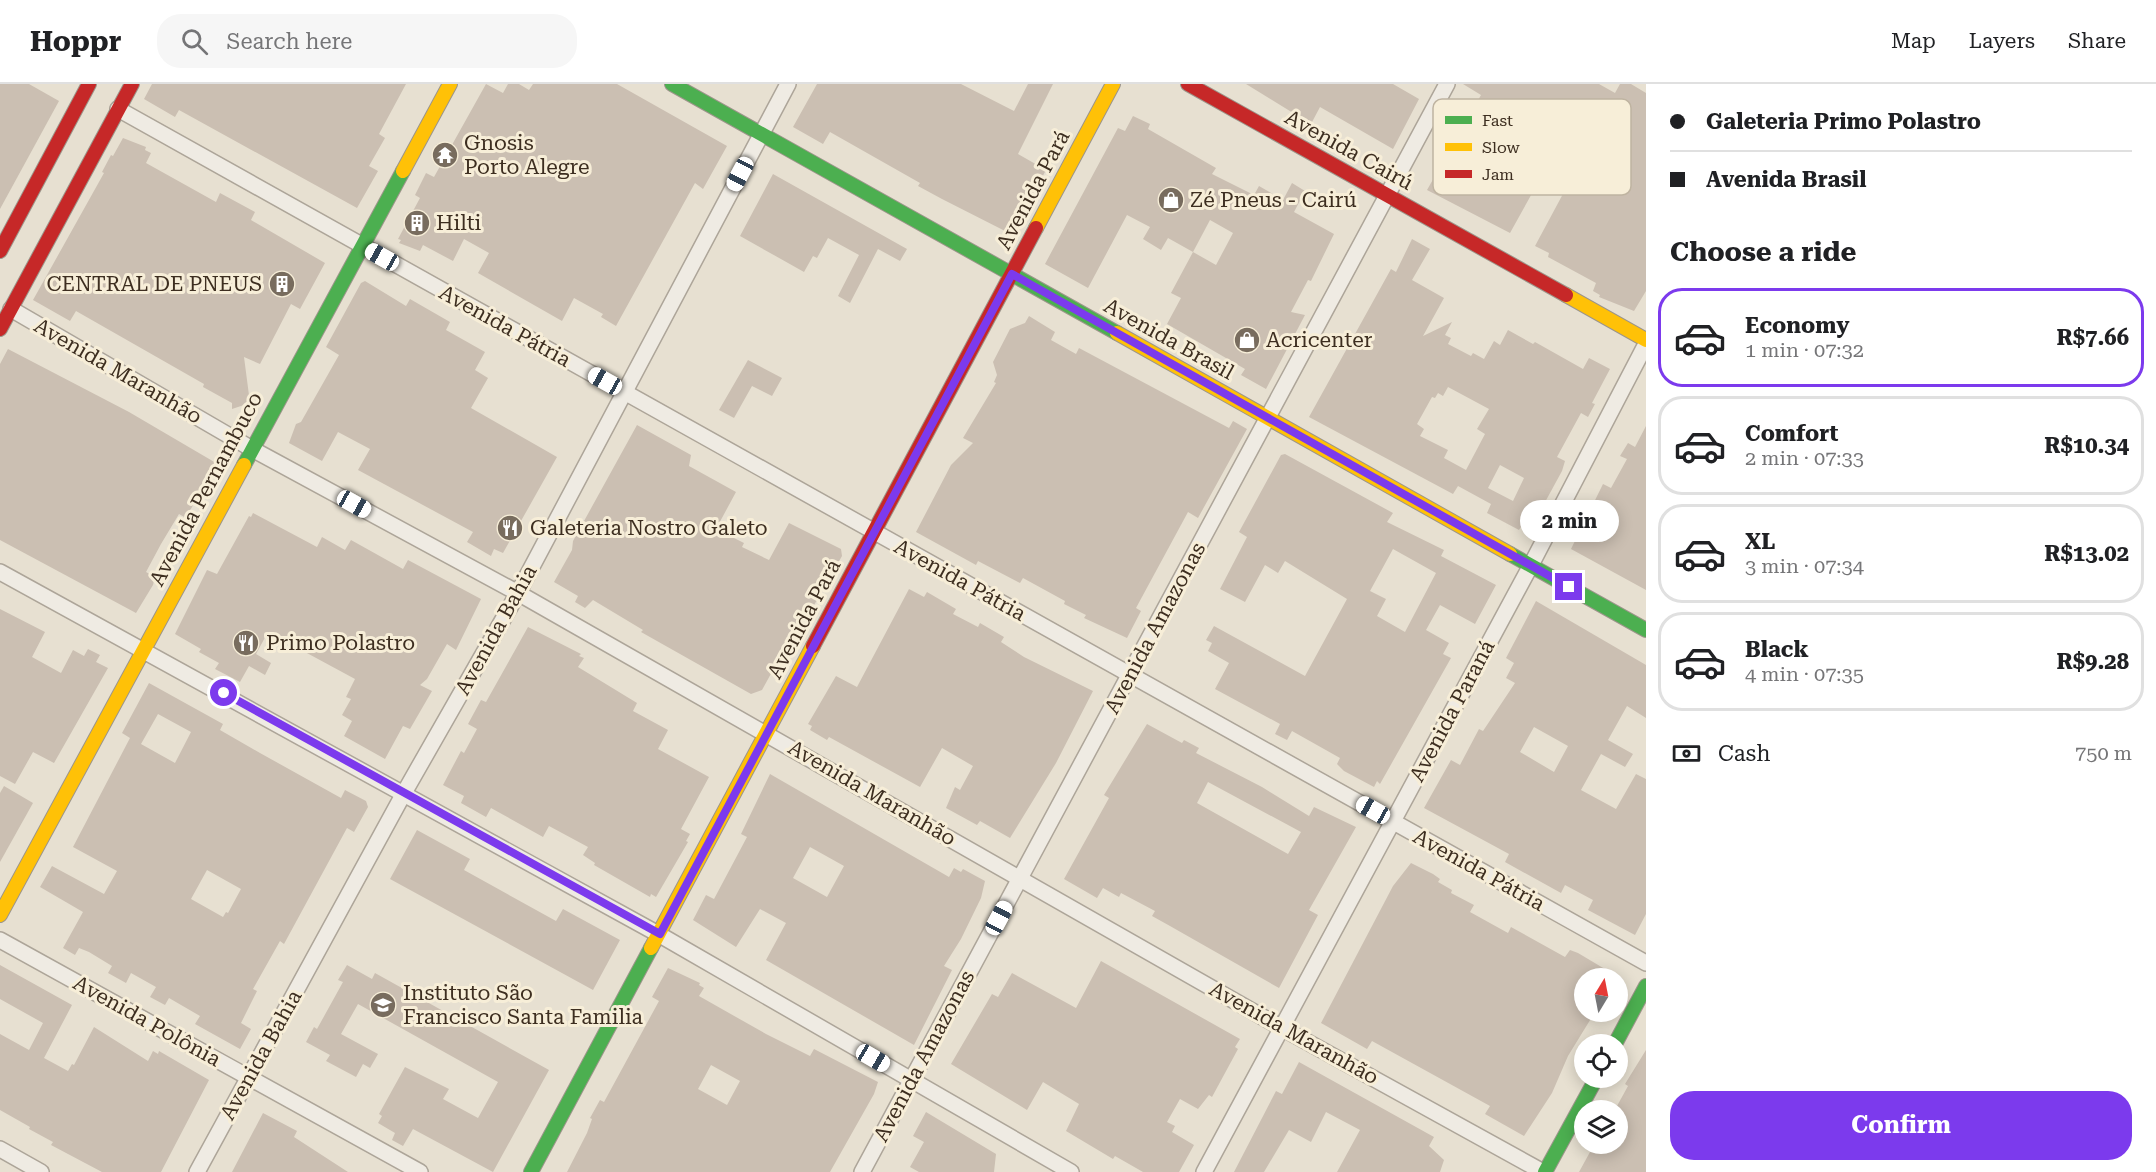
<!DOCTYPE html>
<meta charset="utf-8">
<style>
body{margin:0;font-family:"Roboto Serif",serif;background:#f6f6f6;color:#202124;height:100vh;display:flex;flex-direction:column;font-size:22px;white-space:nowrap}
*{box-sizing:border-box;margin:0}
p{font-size:20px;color:#757577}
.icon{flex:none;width:33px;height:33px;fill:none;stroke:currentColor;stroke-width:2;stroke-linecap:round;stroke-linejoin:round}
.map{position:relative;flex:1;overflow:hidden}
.details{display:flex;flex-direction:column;background:#fff;width:510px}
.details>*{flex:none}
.guide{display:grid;align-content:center;height:132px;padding:0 24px;background:#fff}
.needle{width:39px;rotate:10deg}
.buttons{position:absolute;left:1574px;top:884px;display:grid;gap:12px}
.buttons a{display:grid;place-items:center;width:54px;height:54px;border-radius:50%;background:#fff;box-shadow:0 3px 15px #0003;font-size:30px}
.end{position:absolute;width:27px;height:27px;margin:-14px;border:8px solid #7c3aed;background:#fff;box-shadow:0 0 0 3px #fff}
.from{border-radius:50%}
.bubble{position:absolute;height:42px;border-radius:21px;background:#fff;box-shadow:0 3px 15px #0003;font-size:20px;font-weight:700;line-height:42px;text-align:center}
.car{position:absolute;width:18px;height:36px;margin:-18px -9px;border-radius:8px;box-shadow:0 0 4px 2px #0007;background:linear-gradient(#fff 24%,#345 0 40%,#fff 0 76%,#345 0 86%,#fff 0)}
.guide b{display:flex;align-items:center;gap:21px;height:57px;font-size:22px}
.guide b+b{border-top:2px solid #e0e0e0}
.guide i{width:15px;height:15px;background:#202124}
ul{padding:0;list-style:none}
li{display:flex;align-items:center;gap:18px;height:99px;margin:0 12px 9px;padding:0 12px;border:3px solid #e0e0e0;border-radius:24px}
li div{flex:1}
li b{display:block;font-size:22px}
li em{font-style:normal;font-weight:700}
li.selected{border-color:#7c3aed}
li>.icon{width:54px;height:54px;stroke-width:1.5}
h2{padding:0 24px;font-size:27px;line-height:72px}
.pay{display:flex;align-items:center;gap:15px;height:66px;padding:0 24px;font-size:22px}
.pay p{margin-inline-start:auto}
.button{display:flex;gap:12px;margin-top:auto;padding:12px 24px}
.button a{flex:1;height:69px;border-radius:24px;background:#7c3aed;color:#fff;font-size:24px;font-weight:700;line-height:69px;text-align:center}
header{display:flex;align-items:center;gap:36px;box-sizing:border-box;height:84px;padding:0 30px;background:#fff;border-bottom:2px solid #e0e0e0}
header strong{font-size:28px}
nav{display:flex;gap:33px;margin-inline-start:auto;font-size:21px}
.search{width:420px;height:54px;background:#f6f6f6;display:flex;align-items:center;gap:15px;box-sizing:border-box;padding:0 21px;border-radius:24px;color:#757577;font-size:22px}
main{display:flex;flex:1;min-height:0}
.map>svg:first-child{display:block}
.building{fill:#cbbfb2;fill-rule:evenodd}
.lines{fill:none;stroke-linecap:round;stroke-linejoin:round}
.street-casing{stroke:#ada599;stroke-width:18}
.fast-casing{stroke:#9c958a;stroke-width:16}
.slow-casing{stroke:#9c958a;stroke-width:16}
.jam-casing{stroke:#9c958a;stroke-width:16}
.street{stroke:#efebe3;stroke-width:15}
.fast{stroke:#4caf50;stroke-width:14}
.slow{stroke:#ffc107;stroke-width:14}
.jam{stroke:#c62828;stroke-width:14}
.route{stroke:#7c3aed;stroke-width:8}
.labels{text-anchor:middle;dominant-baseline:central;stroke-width:6;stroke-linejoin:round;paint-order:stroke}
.poi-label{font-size:21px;fill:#3d2e20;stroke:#f7eed8;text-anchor:start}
.street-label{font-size:21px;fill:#3d2e20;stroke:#f7eed8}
.key{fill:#f7eed8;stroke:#bfb4a1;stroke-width:1.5}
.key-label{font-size:16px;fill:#3d2e20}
</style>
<header>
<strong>Hoppr</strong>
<div class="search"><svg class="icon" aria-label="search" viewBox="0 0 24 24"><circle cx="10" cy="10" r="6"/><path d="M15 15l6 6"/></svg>Search here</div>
<nav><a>Map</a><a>Layers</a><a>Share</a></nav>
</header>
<main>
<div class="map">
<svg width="1646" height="1088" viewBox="0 0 1646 1088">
<rect width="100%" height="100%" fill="#e7e0d1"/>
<g class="building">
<path d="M0,0H29L59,17L0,125Z"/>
<path d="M152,0H406L379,50L385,54L369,82L378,87L357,124L179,26L175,33L144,15Z"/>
<path d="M486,0L503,9L508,0H519L529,6L533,0H617L727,62L703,105L695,99L616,242L601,233L603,230L574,214L562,237L478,189L489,169L464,155L453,177L423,161L420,167L399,159L401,156L398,155L420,114L415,111L426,89L434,93Z"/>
<path d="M817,0H961L1014,27L1028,0H1053L1018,70L1046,86L1014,146L1007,148L942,115L918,102L920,99L830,48L823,60L793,43Z"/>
<path d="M1246,0H1393L1419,15L1393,65L1320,23L1311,40Z"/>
<path d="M1463,0H1599L1615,9L1620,0H1631L1646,9V207L1634,227L1599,213L1600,211L1593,207L1596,199L1548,173L1549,169L1535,162L1564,108L1540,95L1510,149L1427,106L1481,11Z"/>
<path d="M1133,32L1150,40L1148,45L1216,84L1212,90L1254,111L1259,102L1283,116L1292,99L1305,107L1294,128L1334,150L1311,197L1308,196L1291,228L1305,231L1266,305L1241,291L1245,285L1167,240L1181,214L1171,209L1193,168L1168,154L1161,166L1143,155L1150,143L1127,131L1088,204L1045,180L1118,44L1125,47ZM1210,136L1233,149L1216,181L1193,168Z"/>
<path d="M123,54L146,63L145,66L151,69L146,79L216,118L220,109L255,128L251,136L325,179L300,225L291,220L260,280L244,273L250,319L232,325V319L203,303L204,300L76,227L70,237L33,216L104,89L102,88L111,71L113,72Z"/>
<path d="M773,90L907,165L900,177L878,165L850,219L838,212L859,171L828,154L817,174L813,172L804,188L740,152Z"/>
<path d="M1412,155L1430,165L1412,196L1444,214L1423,252L1452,238L1445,251L1451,254L1448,260L1471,272L1473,269L1484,275L1494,257L1500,261L1508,246L1533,260L1535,258L1583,285L1589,274L1610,285L1592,319L1595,320L1588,333L1581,329L1557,373L1565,377L1562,387L1532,442L1524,438L1519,446L1487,429L1491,420L1458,402L1453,410L1309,333L1391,185L1396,188ZM1448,303L1489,325L1477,345L1485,350L1466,386L1444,374L1448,366L1420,352L1424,345L1417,340L1432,313L1435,314L1438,309L1443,312ZM1500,381L1524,394L1513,417L1488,404Z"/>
<path d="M365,197L406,222L410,215L450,238L446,246L485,268L475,286L488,294L471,324L557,373L503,469L494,465L491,472L467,458L473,448L358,386L370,365L338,348L322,377L289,359L296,340L301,338L339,271L326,263L361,199Z"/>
<path d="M1029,232L1055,248L1051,256L1076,270L1079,264L1229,344L1233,337L1247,345L1198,434L1188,428L1136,524L1141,527L1127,554L1084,534L1086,531L1064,520L1065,517L1023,494L1020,499L978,477L976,481L916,448L951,381L973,359L963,354L996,299L994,298L997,291L993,278L1010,245L1025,239Z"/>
<path d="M8,265L129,328L216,379L186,434L179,430L161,460L146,488L155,493L153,501L136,529L0,456V280Z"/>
<path d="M748,276L782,294L772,312L752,302L734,334L719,326Z"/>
<path d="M637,341L691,371L689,382L736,408L716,445L744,459L742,463L769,476L789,439L841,465L842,472L809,530L805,528L762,606L751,610L641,548L643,546L593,516L585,524L575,518L578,512L554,498L572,466L573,457Z"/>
<path d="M1646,342V506L1571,465L1603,400L1611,404L1627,375L1620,372L1628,359L1635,363Z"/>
<path d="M1285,370L1393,429L1387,438L1444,466L1441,472L1496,501L1475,540L1440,521L1426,546L1449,559L1443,570L1451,574L1380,700L1377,697L1374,703L1344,687L1337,680L1340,674L1292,647L1287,656L1275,650L1280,640L1215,605L1229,579L1208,567L1212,559L1206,556L1214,542L1305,592L1347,515L1285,477L1278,489L1265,481L1245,518L1220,505L1247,453L1239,448L1281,371ZM1393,465L1436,489L1405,548L1377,532L1386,515L1370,507Z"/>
<path d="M253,429L317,463L322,453L345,466L351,456L403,485L408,476L481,515L456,566L447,560L427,595L420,601L432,607L410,645L403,642L385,675L344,652L352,637L342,631L351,615L346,613L355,595L268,548L256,570L271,579L265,591L249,582L240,598L215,585L219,579L199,568L201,565L175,550L207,486L217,490L249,432L251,433Z"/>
<path d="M909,505L924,513L927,508L956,525L953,530L978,543L980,539L1004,553L1001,558L1024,573L1093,607L1056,679L1010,754L980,737L977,741L946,724L955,703L960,706L973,682L942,664L920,703L829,653L827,656L810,646L812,642L808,640L836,592L857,603Z"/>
<path d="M1536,517L1646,581V634L1627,622L1608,656L1633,670L1625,683L1601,670L1581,706L1616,725L1636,690L1646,695V830L1635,851L1588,826L1593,816L1565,801L1561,809L1505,778L1509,770L1424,724L1451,676L1460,681L1479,645L1483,647L1515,599L1506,594L1514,579L1506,574ZM1534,643L1568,662L1554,688L1520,668Z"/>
<path d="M0,525L45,548L32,573L61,589L73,566L84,572L88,565L100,571L96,578L108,584L54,679L33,668L15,700L0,692Z"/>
<path d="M528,543L581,570L579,572L584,574L578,583L637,619L633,627L668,646L658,665L709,693L681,745L690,750L686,757L688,758L656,813L651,810L650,813L594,781L595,779L583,771L588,763L549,742L543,753L491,724L486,733L461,719L464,712L443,701L461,667L464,669L477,645L468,640L481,616L486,618Z"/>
<path d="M149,599L223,640L220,646L260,669L341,714L345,706L366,717L368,723L354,748L347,744L284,860L280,857L253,905L257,907L241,939L251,945L240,965L195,940L200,932L169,914L165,921L150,913L156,903L131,889L126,899L108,889L112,882L89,868L79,864L75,871L63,864L83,828L40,803L52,782L104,810L117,787L73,763L130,654L122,649ZM158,630L191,648L175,679L141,660ZM207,786L241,805L228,829L226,828L223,833L191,815Z"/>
<path d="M1147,640L1182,659L1184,656L1199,664L1196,669L1262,703L1309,732L1314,723L1356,743L1309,826L1318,831L1279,904L1170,842L1152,832L1155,827L1121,809L1119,813L1103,804L1097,814L1064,795L1109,714L1104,711ZM1208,698L1301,748L1288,770L1197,719Z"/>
<path d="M770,690L949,793L954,784L961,788L963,785L985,797L981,814L961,855L944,882L952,886L914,961L766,876L786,839L760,825L736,863L693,836L706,811L714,815L747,753L741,750ZM810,763L844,782L827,813L793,794Z"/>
<path d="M4,702L33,719L0,778V709Z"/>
<path d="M417,746L470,775L464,786L556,837L563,825L620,856L593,906L390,795Z"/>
<path d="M1411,779L1433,790L1440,795L1438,798L1452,806L1451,809L1474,821L1470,828L1508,849L1511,843L1565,873L1570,866L1578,869L1620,894H1584V927L1595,928L1568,972L1552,1009L1524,1052L1485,1030L1490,1022L1372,957L1367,965L1321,939L1393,802Z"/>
<path d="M1101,877L1240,955L1235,963L1238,965L1212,1013L1209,1011L1198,1025L1180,1015L1167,1038L1175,1042L1172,1048L1194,1061L1179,1088H1143L1115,1072L1113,1075L1066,1047L1079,1020L1043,998L1027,1026L951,980L992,910L998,913L1012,889L1076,924Z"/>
<path d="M0,881L72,921L44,974L68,987L72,980L74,981L94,943L148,977L153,967L158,970L159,967L209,996L161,1088H102L51,1061L53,1058L29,1045L30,1043L0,1026V950L29,966L43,939L0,915Z"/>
<path d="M347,881L372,895L375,889L549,986L493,1088L413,1045L403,1062L392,1056L395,1049L378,1039L382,1032L379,1030L405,983L449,1005L443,1015L478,1034L498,998L358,920L341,950L378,970L370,984L363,980L356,993L326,977L330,971L306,958L314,943L317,945L343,898L338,896Z"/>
<path d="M668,884L700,899L699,901L704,904L699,912L766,950L810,972L814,965L878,998L874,1010L830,1088H567L587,1049L592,1035L590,1034L600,1016L604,1018L659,917L652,913ZM711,981L740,997L727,1021L698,1005Z"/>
<path d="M1646,966V1088H1579L1595,1059H1617V1022L1628,1002L1625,1000Z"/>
<path d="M1299,978L1434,1053L1429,1062L1444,1076L1440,1088H1337L1360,1046L1326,1028L1311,1058L1289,1046L1264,1088H1234L1276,1007L1282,1010Z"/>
<path d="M926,1028L996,1070L994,1088H919L910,1083L924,1058L913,1052Z"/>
<path d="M263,1029L297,1047L294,1053L348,1088H232Z"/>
</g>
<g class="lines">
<g class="street-casing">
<g id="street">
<path d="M118,25L1646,879"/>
<path d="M11,225L252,365L518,509L1282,944L1543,1088"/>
<path d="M0,488L660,851L1071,1088"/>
<path d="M0,856L420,1088"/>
<path d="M0,1065L41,1088"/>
<path d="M197,1088L404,709L518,509L788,0"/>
<path d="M862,1088L1447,0"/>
<path d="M1204,1088L1531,481L1646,260"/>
</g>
</g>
<g class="fast-casing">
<g id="fast">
<path d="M672,0L1117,249"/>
<path d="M244,381L403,87"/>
<path d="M1510,470L1646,546"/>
<path d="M1615,960L1646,902"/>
<path d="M531,1088L651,864"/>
<path d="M1545,1088L1597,993"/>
</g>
</g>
<g class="slow-casing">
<g id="slow">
<path d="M403,87L450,0"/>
<path d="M1036,144L1113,0"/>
<path d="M1566,211L1646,256"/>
<path d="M1117,249L1510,470"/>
<path d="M0,831L244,381"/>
<path d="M651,864L813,562"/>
</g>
</g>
<g class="jam-casing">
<g id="jam">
<path d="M1188,0L1566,211"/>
<path d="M0,167L89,0"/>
<path d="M0,245L132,0"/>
<path d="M813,562L1036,144"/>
</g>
</g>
<use href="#street" class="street"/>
<use href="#fast" class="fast"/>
<use href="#slow" class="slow"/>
<use href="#jam" class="jam"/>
</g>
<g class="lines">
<path class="route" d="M224,609L660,850L1012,190L1569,503"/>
</g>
<defs>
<g id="temple-disc" transform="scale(1.35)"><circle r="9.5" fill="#786c5e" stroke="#f7eed8"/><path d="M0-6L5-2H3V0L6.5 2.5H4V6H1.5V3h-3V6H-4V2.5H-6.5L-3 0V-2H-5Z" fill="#fff"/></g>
<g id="shop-disc" transform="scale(1.35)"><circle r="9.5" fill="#786c5e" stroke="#f7eed8"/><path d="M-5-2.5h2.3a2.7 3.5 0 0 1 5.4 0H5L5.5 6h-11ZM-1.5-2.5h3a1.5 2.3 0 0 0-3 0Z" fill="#fff"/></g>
<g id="building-disc" transform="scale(1.35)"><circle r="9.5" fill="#786c5e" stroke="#f7eed8"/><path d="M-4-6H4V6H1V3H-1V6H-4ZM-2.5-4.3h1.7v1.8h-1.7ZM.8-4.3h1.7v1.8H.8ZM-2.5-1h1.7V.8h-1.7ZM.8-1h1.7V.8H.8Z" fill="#fff"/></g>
<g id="restaurant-disc" transform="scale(1.35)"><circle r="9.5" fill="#786c5e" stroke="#f7eed8"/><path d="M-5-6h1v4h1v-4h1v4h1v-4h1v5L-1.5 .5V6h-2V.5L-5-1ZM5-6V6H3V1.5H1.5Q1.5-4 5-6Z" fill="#fff"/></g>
<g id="school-disc" transform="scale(1.35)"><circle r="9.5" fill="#786c5e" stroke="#f7eed8"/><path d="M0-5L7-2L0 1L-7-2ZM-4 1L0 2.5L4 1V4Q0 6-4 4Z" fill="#fff"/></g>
</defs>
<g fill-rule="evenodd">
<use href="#temple-disc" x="445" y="71"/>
<use href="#shop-disc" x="1171" y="116"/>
<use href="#building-disc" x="417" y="139"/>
<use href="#building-disc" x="282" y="200"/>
<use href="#shop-disc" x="1247" y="256"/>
<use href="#restaurant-disc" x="510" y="444"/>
<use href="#restaurant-disc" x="246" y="559"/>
<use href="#school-disc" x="383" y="921"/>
</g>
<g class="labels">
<g class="poi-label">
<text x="464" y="59">Gnosis<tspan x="464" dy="24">Porto Alegre</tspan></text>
<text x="1190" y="116">Zé Pneus - Cairú</text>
<text x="436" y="139">Hilti</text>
<text x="262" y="200" text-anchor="end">CENTRAL DE PNEUS</text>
<text x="1266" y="256">Acricenter</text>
<text x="530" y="444">Galeteria Nostro Galeto</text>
<text x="266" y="559">Primo Polastro</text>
<text x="403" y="909">Instituto São<tspan x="403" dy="24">Francisco Santa Familia</tspan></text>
</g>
<g class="street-label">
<text transform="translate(1349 66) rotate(29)">Avenida Cairú</text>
<text transform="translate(1033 106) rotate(-62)">Avenida Pará</text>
<text transform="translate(505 242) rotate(29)">Avenida Pátria</text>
<text transform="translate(1169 255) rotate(29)">Avenida Brasil</text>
<text transform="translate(118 287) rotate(30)">Avenida Maranhão</text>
<text transform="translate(206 405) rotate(-62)">Avenida Pernambuco</text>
<text transform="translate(960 496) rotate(29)">Avenida Pátria</text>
<text transform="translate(804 535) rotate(-62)">Avenida Pará</text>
<text transform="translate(1155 544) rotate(-62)">Avenida Amazonas</text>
<text transform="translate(496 546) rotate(-61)">Avenida Bahia</text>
<text transform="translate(1452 627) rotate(-62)">Avenida Paraná</text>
<text transform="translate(872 709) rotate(30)">Avenida Maranhão</text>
<text transform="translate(1479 786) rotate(29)">Avenida Pátria</text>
<text transform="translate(147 937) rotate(29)">Avenida Polônia</text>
<text transform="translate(1294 949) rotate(29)">Avenida Maranhão</text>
<text transform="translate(261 971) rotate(-61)">Avenida Bahia</text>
<text transform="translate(924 972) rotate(-62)">Avenida Amazonas</text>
</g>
</g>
<rect x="1433" y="15" width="198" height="96" rx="9" class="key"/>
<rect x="1445" y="32" width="27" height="8" fill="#4caf50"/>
<rect x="1445" y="59" width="27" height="8" fill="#ffc107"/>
<rect x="1445" y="86" width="27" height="8" fill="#c62828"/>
<g class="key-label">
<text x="1482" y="42">Fast</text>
<text x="1482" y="69">Slow</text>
<text x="1482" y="96">Jam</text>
</g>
</svg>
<div class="buttons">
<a><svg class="needle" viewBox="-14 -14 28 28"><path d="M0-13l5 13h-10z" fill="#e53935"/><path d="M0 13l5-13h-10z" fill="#757577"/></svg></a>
<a><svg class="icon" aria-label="locate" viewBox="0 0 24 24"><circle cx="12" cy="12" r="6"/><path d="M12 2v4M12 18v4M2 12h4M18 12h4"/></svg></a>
<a><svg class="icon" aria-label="layers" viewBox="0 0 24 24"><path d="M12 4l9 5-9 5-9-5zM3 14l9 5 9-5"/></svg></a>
</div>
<i class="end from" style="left:224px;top:609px"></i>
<i class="end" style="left:1569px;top:503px"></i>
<div class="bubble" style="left:1520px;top:416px;width:99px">2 min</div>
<i class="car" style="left:740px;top:90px;rotate:208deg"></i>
<i class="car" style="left:382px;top:173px;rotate:299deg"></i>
<i class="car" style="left:605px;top:297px;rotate:299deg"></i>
<i class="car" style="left:354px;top:420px;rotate:119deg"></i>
<i class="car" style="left:1373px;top:726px;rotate:299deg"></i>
<i class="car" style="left:999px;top:834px;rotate:28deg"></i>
<i class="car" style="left:873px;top:974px;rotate:120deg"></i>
</div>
<section class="details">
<div class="guide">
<b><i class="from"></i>Galeteria Primo Polastro</b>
<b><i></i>Avenida Brasil</b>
</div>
<h2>Choose a ride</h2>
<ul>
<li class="selected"><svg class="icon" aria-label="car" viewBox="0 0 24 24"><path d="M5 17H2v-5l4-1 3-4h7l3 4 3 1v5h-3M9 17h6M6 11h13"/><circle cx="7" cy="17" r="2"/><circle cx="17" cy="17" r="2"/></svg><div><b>Economy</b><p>1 min · 07:32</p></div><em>R$7.66</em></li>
<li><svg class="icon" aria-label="car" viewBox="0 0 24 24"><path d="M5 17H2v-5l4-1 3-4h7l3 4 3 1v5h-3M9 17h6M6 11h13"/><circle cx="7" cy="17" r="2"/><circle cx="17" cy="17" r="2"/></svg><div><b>Comfort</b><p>2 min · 07:33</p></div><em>R$10.34</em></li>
<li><svg class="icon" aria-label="car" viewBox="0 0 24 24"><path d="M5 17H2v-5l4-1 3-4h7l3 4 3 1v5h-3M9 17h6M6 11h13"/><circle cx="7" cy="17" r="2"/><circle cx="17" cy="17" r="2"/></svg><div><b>XL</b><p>3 min · 07:34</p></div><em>R$13.02</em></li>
<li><svg class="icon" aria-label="car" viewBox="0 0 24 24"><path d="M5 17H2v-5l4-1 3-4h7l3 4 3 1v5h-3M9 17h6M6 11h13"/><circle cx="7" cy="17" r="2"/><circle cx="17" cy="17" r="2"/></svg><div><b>Black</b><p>4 min · 07:35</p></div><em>R$9.28</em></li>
</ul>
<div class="pay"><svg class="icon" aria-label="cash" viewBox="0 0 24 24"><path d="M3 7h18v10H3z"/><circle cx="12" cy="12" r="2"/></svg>Cash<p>750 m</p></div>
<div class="button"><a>Confirm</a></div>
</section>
</main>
